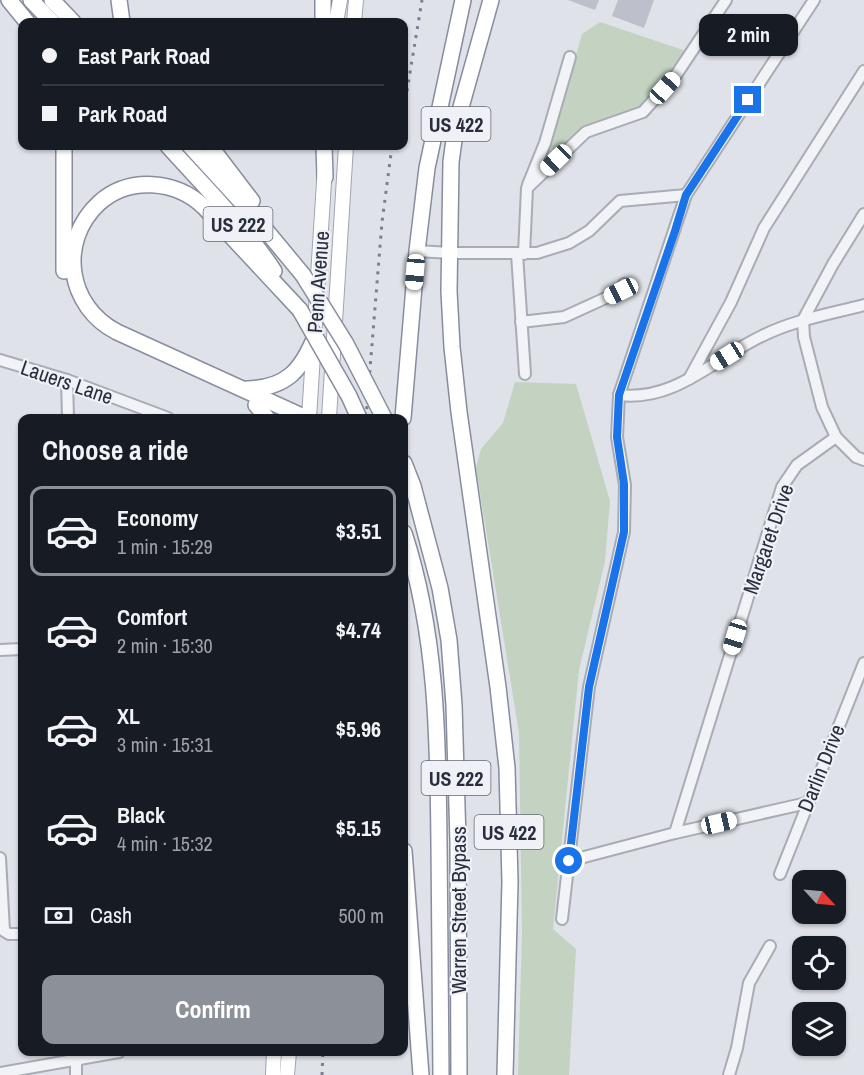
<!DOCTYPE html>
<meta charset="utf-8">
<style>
body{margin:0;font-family:"Archivo Narrow",sans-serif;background:#20242c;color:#f1f3f6;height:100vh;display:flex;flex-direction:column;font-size:22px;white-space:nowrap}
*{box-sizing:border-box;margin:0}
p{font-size:20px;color:#9ea1a6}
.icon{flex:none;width:33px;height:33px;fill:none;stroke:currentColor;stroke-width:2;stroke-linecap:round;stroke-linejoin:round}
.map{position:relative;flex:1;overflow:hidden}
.panel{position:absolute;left:18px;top:414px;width:390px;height:642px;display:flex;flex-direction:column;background:#171b24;border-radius:12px;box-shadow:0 2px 4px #0004}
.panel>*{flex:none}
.top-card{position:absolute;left:18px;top:18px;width:390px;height:132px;border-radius:12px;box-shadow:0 2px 4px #0004;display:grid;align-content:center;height:132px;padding:0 24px;background:#171b24}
.needle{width:39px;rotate:116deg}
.controls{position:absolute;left:792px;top:870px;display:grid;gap:12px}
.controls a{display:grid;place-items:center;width:54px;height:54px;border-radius:12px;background:#171b24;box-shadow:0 2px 4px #0004;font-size:30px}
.end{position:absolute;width:27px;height:27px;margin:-14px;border:8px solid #1a73e8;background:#fff;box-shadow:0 0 0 3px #fff}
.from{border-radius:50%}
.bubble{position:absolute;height:42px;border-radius:12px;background:#171b24;box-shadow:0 2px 4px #0004;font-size:20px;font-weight:800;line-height:42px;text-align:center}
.car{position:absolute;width:18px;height:36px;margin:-18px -9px;border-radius:8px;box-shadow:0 0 4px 2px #0007;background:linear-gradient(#fff 24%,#345 0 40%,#fff 0 76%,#345 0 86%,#fff 0)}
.top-card b{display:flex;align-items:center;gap:21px;height:57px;font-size:22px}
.top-card b+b{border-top:2px solid #363941}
.top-card i{width:15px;height:15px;background:#f1f3f6}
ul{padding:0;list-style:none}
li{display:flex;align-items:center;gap:18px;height:90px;margin:0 12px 9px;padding:0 12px;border:3px solid transparent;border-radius:12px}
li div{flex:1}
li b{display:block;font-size:22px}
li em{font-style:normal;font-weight:800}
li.active{border-color:#8c9099}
li>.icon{width:54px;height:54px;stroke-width:1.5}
h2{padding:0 24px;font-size:27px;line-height:72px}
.pay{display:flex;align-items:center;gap:15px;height:66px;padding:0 24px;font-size:22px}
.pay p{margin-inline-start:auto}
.primary-button{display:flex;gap:12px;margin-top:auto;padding:12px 24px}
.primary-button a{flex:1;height:69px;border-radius:12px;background:#8c9099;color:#fff;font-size:24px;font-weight:800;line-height:69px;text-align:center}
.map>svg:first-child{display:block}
.green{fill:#c3d2c1}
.building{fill:#bdc0cb}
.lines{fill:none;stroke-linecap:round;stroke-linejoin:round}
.minor-casing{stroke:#a8acb5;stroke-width:14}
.major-casing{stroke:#9fa5b3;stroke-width:16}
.highway-casing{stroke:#878d9e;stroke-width:18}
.minor{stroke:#f2f3f6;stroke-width:10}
.major{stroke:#fff;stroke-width:14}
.highway{stroke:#fff;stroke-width:15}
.rail{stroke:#797f91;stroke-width:3;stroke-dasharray:3 6;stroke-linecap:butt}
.highway-bridge-casing{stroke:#878d9e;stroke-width:18;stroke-linecap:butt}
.highway-bridge{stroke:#fff;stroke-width:15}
.route{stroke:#1a73e8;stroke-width:8}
.labels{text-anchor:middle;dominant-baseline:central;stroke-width:4.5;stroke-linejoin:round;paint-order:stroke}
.shield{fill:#eff1f6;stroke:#646876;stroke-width:1.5}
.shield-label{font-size:20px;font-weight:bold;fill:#292e3f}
.street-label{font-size:21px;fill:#292e3f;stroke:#eff1f6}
</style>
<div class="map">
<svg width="864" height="1075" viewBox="0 0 864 1075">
<rect width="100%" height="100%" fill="#dfe2e8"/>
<g class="green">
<path d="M600,22L686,51L654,96L644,106L585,128L556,152L550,146L582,34Z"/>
<path d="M515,382L576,384L610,501L605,561L579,670L553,929L576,949L569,1075H518L522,933L519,733L476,468L481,449L503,423Z"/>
</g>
<g class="building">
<path d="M568,0H599L595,10Z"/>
<path d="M618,0H654L644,28L612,16Z"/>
</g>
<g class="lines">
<g class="minor-casing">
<g id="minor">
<path d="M528,185L545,143L570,57"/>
<path d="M864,214L833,264L803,320L804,337L822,407L836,437L856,457L864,460"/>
<path d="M417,251L451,253H537L569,243L589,231L620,201L686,195"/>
<path d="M517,254L525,374"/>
<path d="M524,254L527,188L586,132L643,112L676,75L726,0"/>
<path d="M521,322L564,317L621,291L624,284"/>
<path d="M0,360L67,380L168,418"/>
<path d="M689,379L731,302L764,228L864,71"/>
<path d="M67,380L68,418"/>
<path d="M619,395C675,402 715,358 762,336C794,320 830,314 864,305"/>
<path d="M0,650L22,649"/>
<path d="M675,833L782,487L797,465L836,437"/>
<path d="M0,858L4,931L9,934H22"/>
<path d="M569,861L675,833L807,803"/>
<path d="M780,874L864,663"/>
<path d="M562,919L589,687L624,532L625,485L617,437L619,395L686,195L814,0"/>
<path d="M76,1052V1075"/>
<path d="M0,1073L119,1052"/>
<path d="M729,1075L737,1048L749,983L770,946"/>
</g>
</g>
<g class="major-casing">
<g id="major">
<path d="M336,22L340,0"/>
<path d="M354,22L356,0"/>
<path d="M309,418L325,166"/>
<path d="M329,418L346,146"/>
<path d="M273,1075L274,1052"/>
<path d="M287,1075L289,1052"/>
</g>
</g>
<g class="highway-casing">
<g id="highway">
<path d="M9,0L27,22"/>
<path d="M31,0L52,22"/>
<path d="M52,0L73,22"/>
<path d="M119,0L122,22"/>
<path d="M323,0V22"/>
<path d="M491,0L456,125L451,162L449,291L452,347L459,412L498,687L507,768L510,882L505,1075"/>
<path d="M168,146C204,186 244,225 274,271"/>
<path d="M190,146L255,217L303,275"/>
<path d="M210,146L252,201"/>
<path d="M324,146L325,177"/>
<path d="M64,271V146"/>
<path d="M300,310L204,207C176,180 129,176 99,203C57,242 68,307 117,332L306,418"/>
<path d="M247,389C286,388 301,371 315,337"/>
<path d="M256,405L267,418"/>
<path d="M403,418L417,251L427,168L463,0"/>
<path d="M404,463L413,486L440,588L449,640L454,705L458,841L459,1075"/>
<path d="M404,533C437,634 438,738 439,843C440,920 440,998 441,1075"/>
<path d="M404,851L421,1075"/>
</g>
</g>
<use href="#minor" class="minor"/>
<use href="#major" class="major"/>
<use href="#highway" class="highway"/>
<g class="rail">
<path d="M404,109L422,0"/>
<path d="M366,418L382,222L392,146"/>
<path d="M322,1075L323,1052"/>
</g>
<g class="highway-bridge-casing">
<g id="highway-bridge">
<path d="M303,275L346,344L384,418"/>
<path d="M300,310L349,396L359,418"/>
</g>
</g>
<use href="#highway-bridge" class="highway-bridge"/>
</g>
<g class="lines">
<path class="route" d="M569,861L589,687L624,532V484L617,437L619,395L675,231L686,195L748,100"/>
</g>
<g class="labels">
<g class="shield">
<rect x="421.5" y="107" width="69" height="34" rx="4.5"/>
<rect x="203.5" y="207" width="69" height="34" rx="4.5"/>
<rect x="421.5" y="761" width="69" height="34" rx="4.5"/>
<rect x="474.5" y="815" width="69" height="34" rx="4.5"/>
</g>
<g class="shield-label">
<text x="456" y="124">US 422</text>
<text x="238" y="224">US 222</text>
<text x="456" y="778">US 222</text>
<text x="509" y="832">US 422</text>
</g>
<g class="street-label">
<text transform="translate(318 282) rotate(-86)">Penn Avenue</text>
<text transform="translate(67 382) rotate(19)">Lauers Lane</text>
<text transform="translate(768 539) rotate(-71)">Margaret Drive</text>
<text transform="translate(821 768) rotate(-68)">Darlin Drive</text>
<text transform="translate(458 910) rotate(-90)">Warren Street Bypass</text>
</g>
</g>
</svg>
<div class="controls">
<a><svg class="needle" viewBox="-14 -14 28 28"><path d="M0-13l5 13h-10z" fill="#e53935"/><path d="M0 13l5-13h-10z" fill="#9ea1a6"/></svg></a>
<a><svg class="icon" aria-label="locate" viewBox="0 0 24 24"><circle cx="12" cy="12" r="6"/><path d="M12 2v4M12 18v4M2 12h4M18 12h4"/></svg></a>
<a><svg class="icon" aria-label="layers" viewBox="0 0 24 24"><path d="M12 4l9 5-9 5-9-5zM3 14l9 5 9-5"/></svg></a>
</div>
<i class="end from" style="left:569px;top:861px"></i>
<i class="end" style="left:748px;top:100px"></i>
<div class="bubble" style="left:699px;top:14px;width:99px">2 min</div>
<i class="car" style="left:665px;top:88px;rotate:42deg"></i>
<i class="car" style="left:556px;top:160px;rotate:226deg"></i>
<i class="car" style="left:415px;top:272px;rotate:185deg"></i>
<i class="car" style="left:621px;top:291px;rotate:244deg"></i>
<i class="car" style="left:727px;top:356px;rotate:238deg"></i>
<i class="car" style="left:735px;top:637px;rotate:197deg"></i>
<i class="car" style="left:719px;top:823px;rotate:77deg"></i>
<div class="top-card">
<b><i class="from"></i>East Park Road</b>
<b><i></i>Park Road</b>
</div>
<section class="panel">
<h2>Choose a ride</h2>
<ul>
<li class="active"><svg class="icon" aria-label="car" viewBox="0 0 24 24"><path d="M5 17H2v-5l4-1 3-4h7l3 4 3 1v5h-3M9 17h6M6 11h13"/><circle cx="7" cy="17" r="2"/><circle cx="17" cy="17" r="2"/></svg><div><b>Economy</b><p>1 min · 15:29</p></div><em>$3.51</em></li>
<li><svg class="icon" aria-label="car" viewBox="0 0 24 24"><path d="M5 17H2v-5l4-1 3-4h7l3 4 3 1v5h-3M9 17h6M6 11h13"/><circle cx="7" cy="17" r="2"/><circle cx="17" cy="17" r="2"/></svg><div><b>Comfort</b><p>2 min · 15:30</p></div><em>$4.74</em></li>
<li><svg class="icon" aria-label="car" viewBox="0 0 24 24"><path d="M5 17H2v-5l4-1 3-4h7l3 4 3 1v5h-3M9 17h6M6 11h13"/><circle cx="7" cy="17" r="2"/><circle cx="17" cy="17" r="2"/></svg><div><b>XL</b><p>3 min · 15:31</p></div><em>$5.96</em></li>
<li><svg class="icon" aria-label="car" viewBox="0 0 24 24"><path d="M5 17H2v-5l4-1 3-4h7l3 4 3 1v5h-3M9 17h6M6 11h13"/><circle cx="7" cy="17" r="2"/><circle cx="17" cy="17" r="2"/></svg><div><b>Black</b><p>4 min · 15:32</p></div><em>$5.15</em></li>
</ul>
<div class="pay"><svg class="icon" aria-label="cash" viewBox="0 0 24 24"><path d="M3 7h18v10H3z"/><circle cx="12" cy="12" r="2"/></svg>Cash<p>500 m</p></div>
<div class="primary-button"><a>Confirm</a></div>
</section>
</div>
